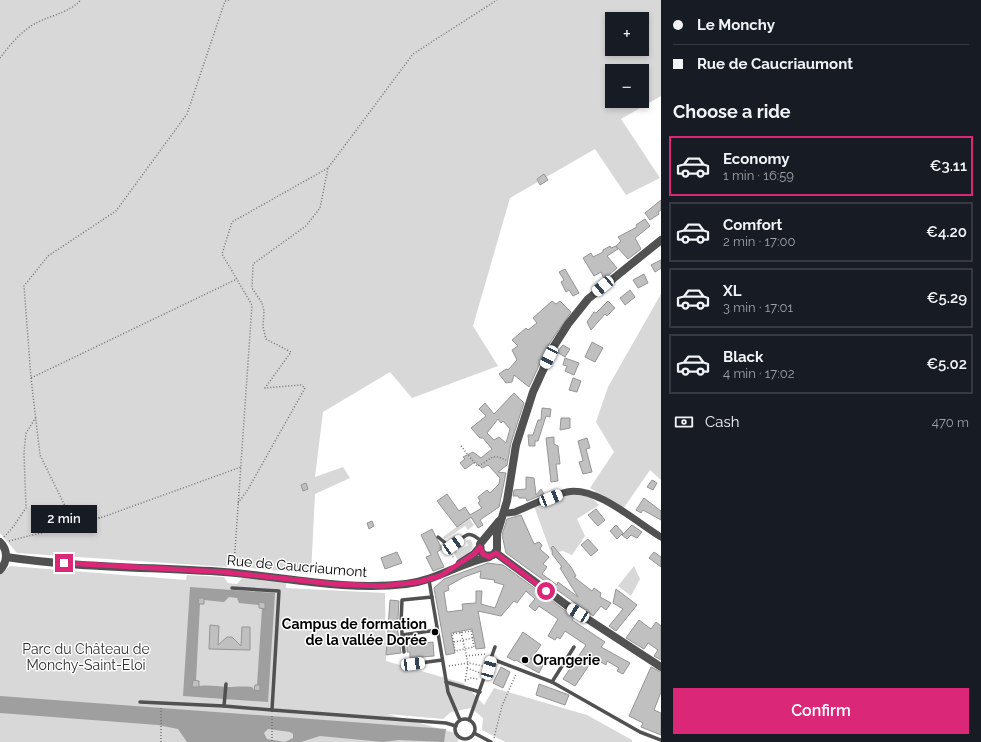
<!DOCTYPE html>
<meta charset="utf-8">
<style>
body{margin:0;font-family:Raleway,sans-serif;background:#242831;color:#f1f3f6;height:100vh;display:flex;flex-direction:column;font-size:15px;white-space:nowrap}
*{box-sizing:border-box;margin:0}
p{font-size:13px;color:#9ea1a6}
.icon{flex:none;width:22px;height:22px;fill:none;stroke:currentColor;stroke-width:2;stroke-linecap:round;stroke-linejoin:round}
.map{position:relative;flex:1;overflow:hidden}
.sheet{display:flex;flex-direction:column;background:#171b24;width:320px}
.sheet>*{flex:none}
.guide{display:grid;align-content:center;height:88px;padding:0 12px;background:#171b24}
.fabs{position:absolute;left:605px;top:12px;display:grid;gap:8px}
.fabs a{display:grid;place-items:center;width:44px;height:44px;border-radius:0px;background:#171b24;box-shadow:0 2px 6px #0003;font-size:20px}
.end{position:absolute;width:18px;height:18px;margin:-9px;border:5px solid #db2777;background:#fff;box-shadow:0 0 0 2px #fff}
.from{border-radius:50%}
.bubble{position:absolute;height:28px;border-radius:0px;background:#171b24;box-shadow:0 2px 6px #0003;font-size:13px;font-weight:600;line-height:28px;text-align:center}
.car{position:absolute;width:12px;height:24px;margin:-12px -6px;border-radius:5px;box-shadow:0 0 3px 1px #0007;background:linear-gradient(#fff 24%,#345 0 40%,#fff 0 76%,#345 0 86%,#fff 0)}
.guide b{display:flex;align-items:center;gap:14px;height:38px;font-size:15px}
.guide b+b{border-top:1px solid #363941}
.guide i{width:10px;height:10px;background:#f1f3f6}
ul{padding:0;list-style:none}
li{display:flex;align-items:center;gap:12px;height:60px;margin:0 8px 6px;padding:0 4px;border:2px solid #363941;border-radius:0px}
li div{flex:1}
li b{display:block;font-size:15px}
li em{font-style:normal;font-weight:600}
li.selected{border-color:#db2777}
li>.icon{width:36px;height:36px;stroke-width:1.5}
h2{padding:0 12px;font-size:18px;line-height:48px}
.pay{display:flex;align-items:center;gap:10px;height:44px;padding:0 12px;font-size:15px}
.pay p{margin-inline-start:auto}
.primary-button{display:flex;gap:8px;margin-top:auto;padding:8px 12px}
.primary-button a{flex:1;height:46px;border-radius:0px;background:#db2777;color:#fff;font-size:16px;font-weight:600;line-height:46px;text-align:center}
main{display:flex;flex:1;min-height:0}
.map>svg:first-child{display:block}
.green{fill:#d8d8d8;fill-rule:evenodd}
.water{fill:#9f9f9f;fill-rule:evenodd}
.building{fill:#c0c0c0;stroke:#959595;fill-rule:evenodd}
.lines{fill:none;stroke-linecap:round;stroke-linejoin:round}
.path{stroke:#737373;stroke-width:1.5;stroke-dasharray:1 2;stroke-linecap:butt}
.service{stroke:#515151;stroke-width:3.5}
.minor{stroke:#515151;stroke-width:7}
.tertiary{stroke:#515151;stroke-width:8}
.route{stroke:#db2777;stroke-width:5}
.poi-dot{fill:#000;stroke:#fff;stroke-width:1.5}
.labels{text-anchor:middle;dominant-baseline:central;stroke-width:3;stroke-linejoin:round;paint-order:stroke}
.street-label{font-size:14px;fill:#000;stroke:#fff}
.poi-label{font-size:14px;font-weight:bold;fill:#000;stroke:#fff;text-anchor:end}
.park-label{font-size:14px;fill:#2f2f2f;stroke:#fff}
</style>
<main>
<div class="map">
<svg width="661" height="742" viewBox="0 0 661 742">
<rect width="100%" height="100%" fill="#fff"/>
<g class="green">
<path d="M0,0H661V96L621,119L660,178L626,195L595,149L510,198L473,326L498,366L412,398L390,372L323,412L315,477L343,467L350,478L315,494L311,574L241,567L238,561H232L227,567L17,553L0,533ZM612,19H642V49H612ZM612,71H642V101H612Z"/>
<path d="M661,294V480L650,470L623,509L590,488L614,452L596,422L608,387Z"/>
<path d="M569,494L591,497L599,505L577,519L585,536L572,555L563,551L551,553L534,506Z"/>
<path d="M469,518L474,525L468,530L465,526L444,540L443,537Z"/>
<path d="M470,539C478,550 466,554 458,560L454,554V548L457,552L468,545L466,541Z"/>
<path d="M10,566L186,580L187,575L224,577L228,583L237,584L242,578L286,583V588L385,593L386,661L463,683L484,705L494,688L587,715L632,740V742H505L482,730L483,718L471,708L451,712L443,719L387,714L459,734L458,742H0V574Z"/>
<path d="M634,566L640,579L631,596L618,586Z"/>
</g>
<g class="water">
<path d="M190,587L275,593L268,702L183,696ZM229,597L237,598L239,603L259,605L260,602L265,603V608H262L257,685H260V690H254L252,687C243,686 234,687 227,687C214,686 206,684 193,687V680L196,681L200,604H198L199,598H204V600L224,602Z"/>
<path d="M0,696L446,729L444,742L399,740L383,742L320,736L301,742H187L178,729L158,725L0,713ZM268,729L290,732L293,734V738L285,742L267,739L264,733Z"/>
</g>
<g class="building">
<path d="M544,174L548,180L540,185L537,179Z"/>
<path d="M661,200V210L658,212L659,214L650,220L645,213Z"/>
<path d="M645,219L650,226L635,238L641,249L628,259L616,246L621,241L618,237L637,227L636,225Z"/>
<path d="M610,246L611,248L616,246L618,249L607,256L617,268L604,279L601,272L594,276L583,258L591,253L593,257L603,252V250Z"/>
<path d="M661,260V268L655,272L651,265Z"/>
<path d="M565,269L579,293L573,296L569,290L566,292L561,282L564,280L559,272Z"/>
<path d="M644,274L648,283L638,288L633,280Z"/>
<path d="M630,290L635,297L625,305L620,298Z"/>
<path d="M552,301L556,304L560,301L571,312L549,344L529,387L514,375L512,382L506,383L499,374L506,369L508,370L517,360L512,350L518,346L512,340L526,328L528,330L537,323L533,318Z"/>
<path d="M608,301L615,308L607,316L605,314L591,330L587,322L594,312L596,313Z"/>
<path d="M592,342L603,348L595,362L585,357Z"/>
<path d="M563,345L570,349L565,357L557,352Z"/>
<path d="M565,358L579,363L574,375L565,371L567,366L563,365Z"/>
<path d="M573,378L581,381L577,392L569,390Z"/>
<path d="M514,393L524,403L511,443L507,465L498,472L506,473L499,507L480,520L483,525L478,528L471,517L457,527L437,501L447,494L459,511L465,507L470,515L482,508L478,503L480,501L478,497L487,490L490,493L499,484L500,478L488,465L482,468L475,462L465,469L460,463L465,459L463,457L473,452L481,458L492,449L483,438H480L471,428L486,416L479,409L485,403L494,414ZM498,419L501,423L503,421L510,429L506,443L499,437L494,440L487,433Z"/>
<path d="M542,408L551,409L550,417L546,416L538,441H535V446H529L528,435H533L538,420H541Z"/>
<path d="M561,418H570V428L560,430Z"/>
<path d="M554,437V444L558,446L560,464H556L558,481L551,482L546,438Z"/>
<path d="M587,438L590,448L586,449L592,472L583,474L579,462L583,461L578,441Z"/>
<path d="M526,477L534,478L536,495L541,489L544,494L527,501L526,498H519L518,496H513L514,490L526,489Z"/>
<path d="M652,480L657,483L653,490L647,487Z"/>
<path d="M306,483L308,489L303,491L301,485Z"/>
<path d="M644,498L661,511V520L643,510L641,513L636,510Z"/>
<path d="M596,509L605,520L598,526L588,515Z"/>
<path d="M521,515L534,544L539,542L542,545L540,549L549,557L543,564L547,567L542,574L557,585L558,582L578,597L560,568L562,567L552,554L553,552L551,548L553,546L571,567L576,576L574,577L592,591L594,588L601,593L600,597L611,603L606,610L601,606L593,616L506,553L502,535L507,519Z"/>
<path d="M372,521L374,526L369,529L367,523Z"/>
<path d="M616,525L623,533L617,539L610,531Z"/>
<path d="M632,525L642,532L637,538L631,535L627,539L622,535Z"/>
<path d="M432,529L442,549L437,552L444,567L433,571L426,557L431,555L421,535Z"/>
<path d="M588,539L598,550L591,556L581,545Z"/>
<path d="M397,552L402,563L385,569L381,558Z"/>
<path d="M654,552L661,557V567L649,558Z"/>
<path d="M488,563L503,565L574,617L572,620L605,642L601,647L630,663L623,674L617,671L619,668L607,661L606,665L594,658L575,686L563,679L586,645L565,631L560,639L557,637L555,640L548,636L558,619L539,606L535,611L529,606L535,599L526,591L517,603L514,601L501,616L478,611L485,648L476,649L472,629L451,633L455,653L446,655L434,588L444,579ZM481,571L480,578L495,580L494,582L504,585L495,608L481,604L482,591H476V603L462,604L463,610L447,612L444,592L449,590L448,586L464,577Z"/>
<path d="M616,589L637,605L616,631L609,626L623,609L613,603Z"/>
<path d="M199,598H204V604H198Z"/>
<path d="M390,600L399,601L398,619H396L401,653L386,655Z"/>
<path d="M259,602L265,603V609L259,608Z"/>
<path d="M639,620L651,629L656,622L661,626V660L654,656L658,650L648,643L644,649L626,638Z"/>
<path d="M210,625L219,626L218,645L227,637H232L241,646L242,627H250V650L209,649Z"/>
<path d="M523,632L541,645L531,659L543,665L539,673L516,660L515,661L507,657Z"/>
<path d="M433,642L434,656L410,658V652H407V645Z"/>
<path d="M501,667L510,672L503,688L493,683Z"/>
<path d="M651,667L661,672V692L654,710L661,713V735L641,727L643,723L629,716Z"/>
<path d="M193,680L199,681V687H192Z"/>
<path d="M539,684L569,695L565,705L536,695Z"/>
<path d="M255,685H260V691L254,690Z"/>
</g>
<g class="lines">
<g class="path">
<path d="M229,0L225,1L187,114L116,211L48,256L24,286L31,378L237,279"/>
<path d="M0,58C10,45 21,31 36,23C52,15 68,13 81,0"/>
<path d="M31,378L40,455L67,510L100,518L241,467"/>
<path d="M461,446L477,466C491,461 490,452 506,460"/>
<path d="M238,503L247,491L305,388L301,385L265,388L291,352L266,339L263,327L264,311L262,303L252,288L253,264L306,226L320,208L328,168"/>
<path d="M4,537L13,527L26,508L24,453L26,433L36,417"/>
<path d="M9,541L100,518"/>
<path d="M450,551L454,559"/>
<path d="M234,565L252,305L222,254L232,222L328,168L413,54L497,0"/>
<path d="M471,631L474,647L455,651L452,634Z"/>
<path d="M461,632L468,663L465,682"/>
<path d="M454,642L473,638"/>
<path d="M466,656L486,654"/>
<path d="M449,666L468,663L483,666"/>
<path d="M467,668L480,673"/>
<path d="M465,681L471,678L478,679"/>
<path d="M272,716V742"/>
<path d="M494,738L502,706L516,674"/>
<path d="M161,742V708"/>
</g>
<g class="service">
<path d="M438,537L449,546C465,542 464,525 482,542"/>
<path d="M429,580L448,692L460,720"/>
<path d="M232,588L279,591L272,710L446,723L456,726"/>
<path d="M402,635L437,630"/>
<path d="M404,652L401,623L402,600L432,597"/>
<path d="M492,659L552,682L574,647"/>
<path d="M413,664L442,660"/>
<path d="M446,682L480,692"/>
<path d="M552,682L640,732L661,740"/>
<path d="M140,702L224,706L226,684"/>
<path d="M224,706L272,710"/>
<circle cx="465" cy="729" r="10"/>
<path d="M469,720L495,647"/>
<path d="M474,733L491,742"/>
</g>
<path class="minor" d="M504,511L508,513L515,512C532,505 549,496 567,492C597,486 636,522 661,537"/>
<g class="tertiary">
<path d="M499,521L480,544L481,552L486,556L493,555L497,550V534L507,501L516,445L533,392L554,346L568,324L588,299L661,240"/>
<path d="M0,542C8,550 8,561 0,570"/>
<path d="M496,553L569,607L661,667"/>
<path d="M6,557C79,568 152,567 224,572C284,577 346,591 406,584C438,580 459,563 489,557"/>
<path d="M460,563L474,554L480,547"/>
</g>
</g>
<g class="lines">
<path class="route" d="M64,563L224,572L334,584L382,586L418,582L440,576L474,554L480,547L483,554L489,557L496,553L546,591"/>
</g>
<g class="poi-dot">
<circle cx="435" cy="632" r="4"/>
<circle cx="525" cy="660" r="4"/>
</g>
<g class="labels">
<g class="street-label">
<text transform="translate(297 566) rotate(5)">Rue de Caucriaumont</text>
</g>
<g class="poi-label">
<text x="427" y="624">Campus de formation<tspan x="427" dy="16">de la vallée Dorée</tspan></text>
<text x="533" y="660" text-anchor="start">Orangerie</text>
</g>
<g class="park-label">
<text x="86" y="649">Parc du Château de<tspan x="86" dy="16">Monchy-Saint-Eloi</tspan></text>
</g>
</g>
</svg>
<div class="fabs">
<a>+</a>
<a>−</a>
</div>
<i class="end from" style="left:546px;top:591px"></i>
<i class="end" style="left:64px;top:563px"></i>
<div class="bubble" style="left:31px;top:505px;width:66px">2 min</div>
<i class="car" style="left:603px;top:286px;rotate:230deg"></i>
<i class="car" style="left:549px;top:357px;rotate:207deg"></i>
<i class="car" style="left:551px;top:498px;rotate:68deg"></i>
<i class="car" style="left:453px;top:545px;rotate:55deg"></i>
<i class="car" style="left:578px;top:613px;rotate:302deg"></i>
<i class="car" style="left:413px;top:664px;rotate:83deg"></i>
<i class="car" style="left:489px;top:668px;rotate:16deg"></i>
</div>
<section class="sheet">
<div class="guide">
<b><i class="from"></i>Le Monchy</b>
<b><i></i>Rue de Caucriaumont</b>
</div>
<h2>Choose a ride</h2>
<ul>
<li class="selected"><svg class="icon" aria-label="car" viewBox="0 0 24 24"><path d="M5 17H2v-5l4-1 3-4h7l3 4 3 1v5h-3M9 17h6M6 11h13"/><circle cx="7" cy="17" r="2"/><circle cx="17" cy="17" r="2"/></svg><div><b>Economy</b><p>1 min · 16:59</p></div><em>€3.11</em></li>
<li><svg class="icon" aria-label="car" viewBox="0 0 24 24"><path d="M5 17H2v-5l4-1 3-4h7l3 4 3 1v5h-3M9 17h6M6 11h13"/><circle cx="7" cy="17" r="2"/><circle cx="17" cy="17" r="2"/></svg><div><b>Comfort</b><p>2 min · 17:00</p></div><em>€4.20</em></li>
<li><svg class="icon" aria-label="car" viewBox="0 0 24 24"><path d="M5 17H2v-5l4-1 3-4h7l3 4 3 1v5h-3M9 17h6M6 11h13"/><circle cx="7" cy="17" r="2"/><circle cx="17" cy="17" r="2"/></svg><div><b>XL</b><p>3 min · 17:01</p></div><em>€5.29</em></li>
<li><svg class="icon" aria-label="car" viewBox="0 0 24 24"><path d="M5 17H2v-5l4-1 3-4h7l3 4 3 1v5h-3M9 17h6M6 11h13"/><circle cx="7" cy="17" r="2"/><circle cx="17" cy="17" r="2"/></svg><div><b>Black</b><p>4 min · 17:02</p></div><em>€5.02</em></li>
</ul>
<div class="pay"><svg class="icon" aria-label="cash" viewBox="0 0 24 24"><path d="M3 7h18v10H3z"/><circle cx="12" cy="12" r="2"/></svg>Cash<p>470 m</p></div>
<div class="primary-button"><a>Confirm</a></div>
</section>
</main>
